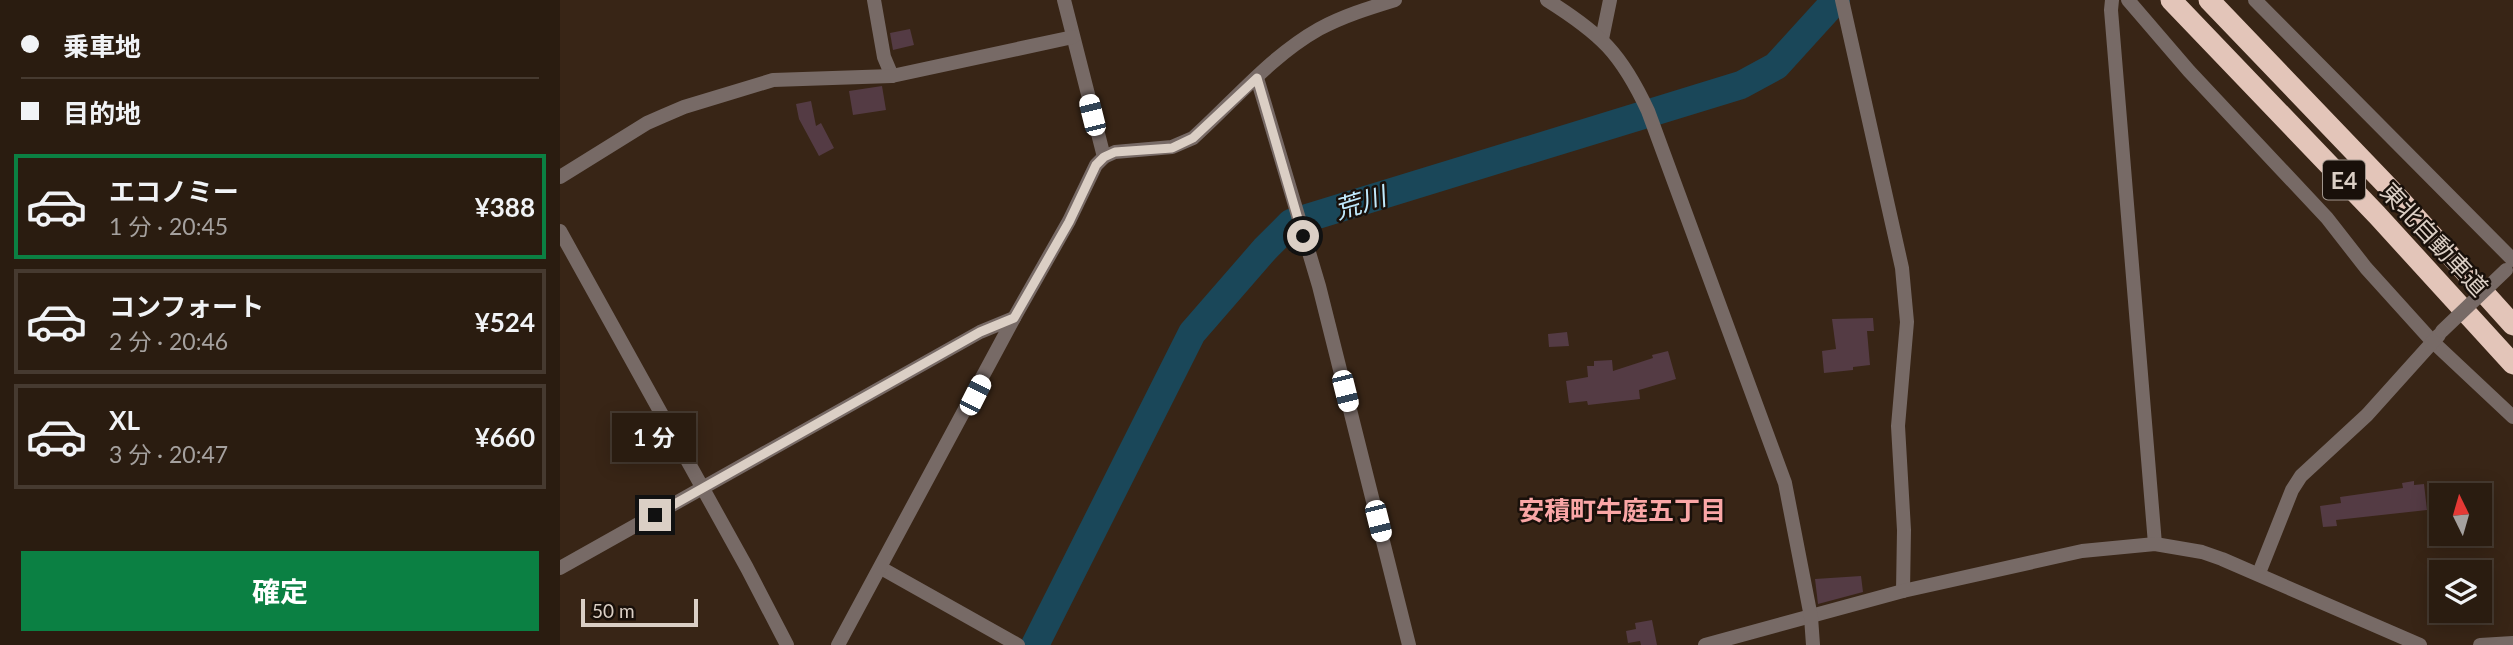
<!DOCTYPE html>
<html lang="ja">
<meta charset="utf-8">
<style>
body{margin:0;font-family:Lato,"Noto Sans JP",sans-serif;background:#36291e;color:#f1f3f6;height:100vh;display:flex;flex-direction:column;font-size:26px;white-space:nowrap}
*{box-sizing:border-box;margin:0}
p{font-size:23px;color:#a5a19f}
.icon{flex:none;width:38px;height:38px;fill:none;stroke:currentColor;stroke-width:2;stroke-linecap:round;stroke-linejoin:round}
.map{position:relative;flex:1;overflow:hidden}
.side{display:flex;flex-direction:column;background:#2a1c10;width:560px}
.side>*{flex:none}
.guide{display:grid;align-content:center;height:154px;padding:0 21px;background:#2a1c10}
.needle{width:46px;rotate:355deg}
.buttons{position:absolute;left:1869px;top:483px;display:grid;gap:14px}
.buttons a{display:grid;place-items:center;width:63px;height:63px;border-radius:0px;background:#2a1c10;box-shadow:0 4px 18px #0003,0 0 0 2px #463a30;font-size:35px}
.scale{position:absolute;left:21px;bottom:18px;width:117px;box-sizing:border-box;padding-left:7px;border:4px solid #dbcfc5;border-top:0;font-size:19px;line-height:24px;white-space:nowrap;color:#dbcfc5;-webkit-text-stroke:5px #19100a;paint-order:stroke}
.end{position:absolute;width:32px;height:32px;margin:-16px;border:9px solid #dbcfc5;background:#111;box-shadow:0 0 0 4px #111}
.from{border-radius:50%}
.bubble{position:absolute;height:49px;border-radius:0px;background:#2a1c10;box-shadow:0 4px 18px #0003,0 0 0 2px #463a30;font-size:23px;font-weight:700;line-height:49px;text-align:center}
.car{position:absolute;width:21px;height:42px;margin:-21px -10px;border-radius:9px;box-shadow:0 0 5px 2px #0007;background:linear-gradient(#fff 24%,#345 0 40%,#fff 0 76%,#345 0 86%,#fff 0)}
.guide b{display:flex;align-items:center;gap:24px;height:66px;font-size:26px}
.guide b+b{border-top:2px solid #463a30}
.guide i{width:18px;height:18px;background:#f1f3f6}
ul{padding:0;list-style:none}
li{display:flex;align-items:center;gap:21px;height:105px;margin:0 14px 10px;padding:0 7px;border:4px solid #463a30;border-radius:0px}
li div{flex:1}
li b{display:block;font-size:26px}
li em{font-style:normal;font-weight:700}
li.on{border-color:#0b8043}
li>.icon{width:63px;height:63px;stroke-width:1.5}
.cta{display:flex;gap:14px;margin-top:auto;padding:14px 21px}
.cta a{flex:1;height:80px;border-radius:0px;background:#0b8043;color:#fff;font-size:28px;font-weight:700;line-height:80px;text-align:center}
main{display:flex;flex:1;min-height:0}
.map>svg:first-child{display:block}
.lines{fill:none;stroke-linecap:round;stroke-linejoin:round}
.river{stroke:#1a4759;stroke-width:28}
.building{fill:#543b44}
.minor{stroke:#776a66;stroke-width:14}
.tertiary{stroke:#776a66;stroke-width:14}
.motorway{stroke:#e3c5b9;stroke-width:21}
.minor-bridge{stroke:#776a66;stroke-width:14}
.route{stroke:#dbcfc5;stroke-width:9}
.labels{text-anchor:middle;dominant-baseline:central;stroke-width:5;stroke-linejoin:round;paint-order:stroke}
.shield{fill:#19100a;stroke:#a1968d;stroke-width:2}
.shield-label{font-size:23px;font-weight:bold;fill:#dbcfc5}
.street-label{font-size:24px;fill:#dbcfc5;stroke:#19100a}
.water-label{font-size:26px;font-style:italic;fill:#c0e9fc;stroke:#19100a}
.neighbourhood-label{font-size:26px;font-weight:bold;fill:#faa6a6;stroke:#19100a}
</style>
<main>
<section class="side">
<div class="guide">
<b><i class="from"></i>乗車地</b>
<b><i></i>目的地</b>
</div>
<ul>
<li class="on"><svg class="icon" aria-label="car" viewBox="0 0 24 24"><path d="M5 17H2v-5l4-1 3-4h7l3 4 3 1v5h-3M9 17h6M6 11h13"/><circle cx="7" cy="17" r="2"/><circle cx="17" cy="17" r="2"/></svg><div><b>エコノミー</b><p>1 分 · 20:45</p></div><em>¥388</em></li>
<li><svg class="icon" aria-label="car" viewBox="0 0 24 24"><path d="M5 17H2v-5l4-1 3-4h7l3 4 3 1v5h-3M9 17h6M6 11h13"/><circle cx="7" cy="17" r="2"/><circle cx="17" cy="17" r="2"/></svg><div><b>コンフォート</b><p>2 分 · 20:46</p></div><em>¥524</em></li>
<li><svg class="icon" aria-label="car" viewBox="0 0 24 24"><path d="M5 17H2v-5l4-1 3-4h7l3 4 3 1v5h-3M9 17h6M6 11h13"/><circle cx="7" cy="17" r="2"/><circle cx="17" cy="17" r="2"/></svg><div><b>XL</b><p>3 分 · 20:47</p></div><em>¥660</em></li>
</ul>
<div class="cta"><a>確定</a></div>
</section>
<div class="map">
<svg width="1953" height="645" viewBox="0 0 1953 645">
<rect width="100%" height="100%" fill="#382516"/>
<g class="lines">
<path class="river" d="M475,645L632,333L705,249L731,223L1181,85L1216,66L1276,0"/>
</g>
<g class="building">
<path d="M350,29L354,45L333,50L330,33Z"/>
<path d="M322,86L326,110L293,115L289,91Z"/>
<path d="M251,101L256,126L261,123L274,148L259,156L239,119L236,104Z"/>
<path d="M1313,318L1314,331H1307L1310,365L1293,367V370L1264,373L1262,351L1276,349L1272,319Z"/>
<path d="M1007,332L1009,346L989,347L988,334Z"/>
<path d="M1108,351L1116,379L1079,390L1080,399L1028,405L1027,401L1009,403L1006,381L1028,377L1027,366H1034V361L1052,360L1053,371L1093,358L1092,355Z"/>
<path d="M1854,481V485L1864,484L1867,510L1776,520L1777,526L1763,527L1760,506L1781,503L1780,497L1843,488L1842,483Z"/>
<path d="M1301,576L1303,592L1258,604L1255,579Z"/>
<path d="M1092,620L1097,645H1081L1080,641L1068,643L1066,631L1076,629L1075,623Z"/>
</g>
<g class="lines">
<g class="minor">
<path d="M314,0L324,57L332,76"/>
<path d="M504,0L544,157"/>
<path d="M1282,0L1342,268L1347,322L1338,426L1344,530L1343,591"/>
<path d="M1552,0L1551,10L1595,544"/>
<path d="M1568,0L1629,71L1767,218L1806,268L1872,341L1953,417"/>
<path d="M1695,0L1953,260"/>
<path d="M1042,39L1050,0"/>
<path d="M697,78L759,286L849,645"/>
<path d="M0,177L87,123L103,116L124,107L213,80L332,76L513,37"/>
<path d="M0,231L187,568L227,645"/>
<path d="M0,568L420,332L454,318"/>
<path d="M321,568L458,645"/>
<path d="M1699,573L1732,490L1741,476L1807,415L1879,335"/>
<path d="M278,645L454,318L509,221L536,165L544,157L555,152L612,147L633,138C674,101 711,56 759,29C783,16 809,8 835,0"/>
<path d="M1145,645L1343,591L1522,551L1595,544L1642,552L1662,559L1860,645"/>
<path d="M1920,645L1953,643"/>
</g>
<path class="tertiary" d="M987,0C1041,34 1061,53 1088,111L1225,483L1251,617L1253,645"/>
<g class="motorway">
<path d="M1611,0L1817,215L1953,364"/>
<path d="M1649,0L1834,193L1953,325"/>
</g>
<path class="minor-bridge" d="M1882,331L1946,270"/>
</g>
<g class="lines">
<path class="route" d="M95,515L420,332L454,318L509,222L536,165L544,157L555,152L612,148L633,138L697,78L743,236"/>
</g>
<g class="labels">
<rect class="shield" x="1763" y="160.5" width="42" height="39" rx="5"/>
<g class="shield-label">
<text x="1784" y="180">E4</text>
</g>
<g class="street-label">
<text transform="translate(1875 239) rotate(47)">東北自動車道</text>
</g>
<g class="water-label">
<text transform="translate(800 202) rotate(-17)">荒川</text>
</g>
<g class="neighbourhood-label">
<text x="1062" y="510">安積町牛庭五丁目</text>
</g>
</g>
</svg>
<div class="buttons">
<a><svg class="needle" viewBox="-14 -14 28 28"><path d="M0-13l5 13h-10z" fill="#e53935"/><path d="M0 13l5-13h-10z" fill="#a5a19f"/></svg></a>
<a><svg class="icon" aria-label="layers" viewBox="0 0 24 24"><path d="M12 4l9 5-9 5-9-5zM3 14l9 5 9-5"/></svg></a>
</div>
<div class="scale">50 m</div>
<i class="end from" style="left:743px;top:236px"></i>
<i class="end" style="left:95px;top:515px"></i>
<div class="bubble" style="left:52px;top:413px;width:84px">1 分</div>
<i class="car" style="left:532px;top:115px;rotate:346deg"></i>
<i class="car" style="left:785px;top:391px;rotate:166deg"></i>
<i class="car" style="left:415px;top:395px;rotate:27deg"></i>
<i class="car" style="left:818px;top:521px;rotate:166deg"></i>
</div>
</main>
